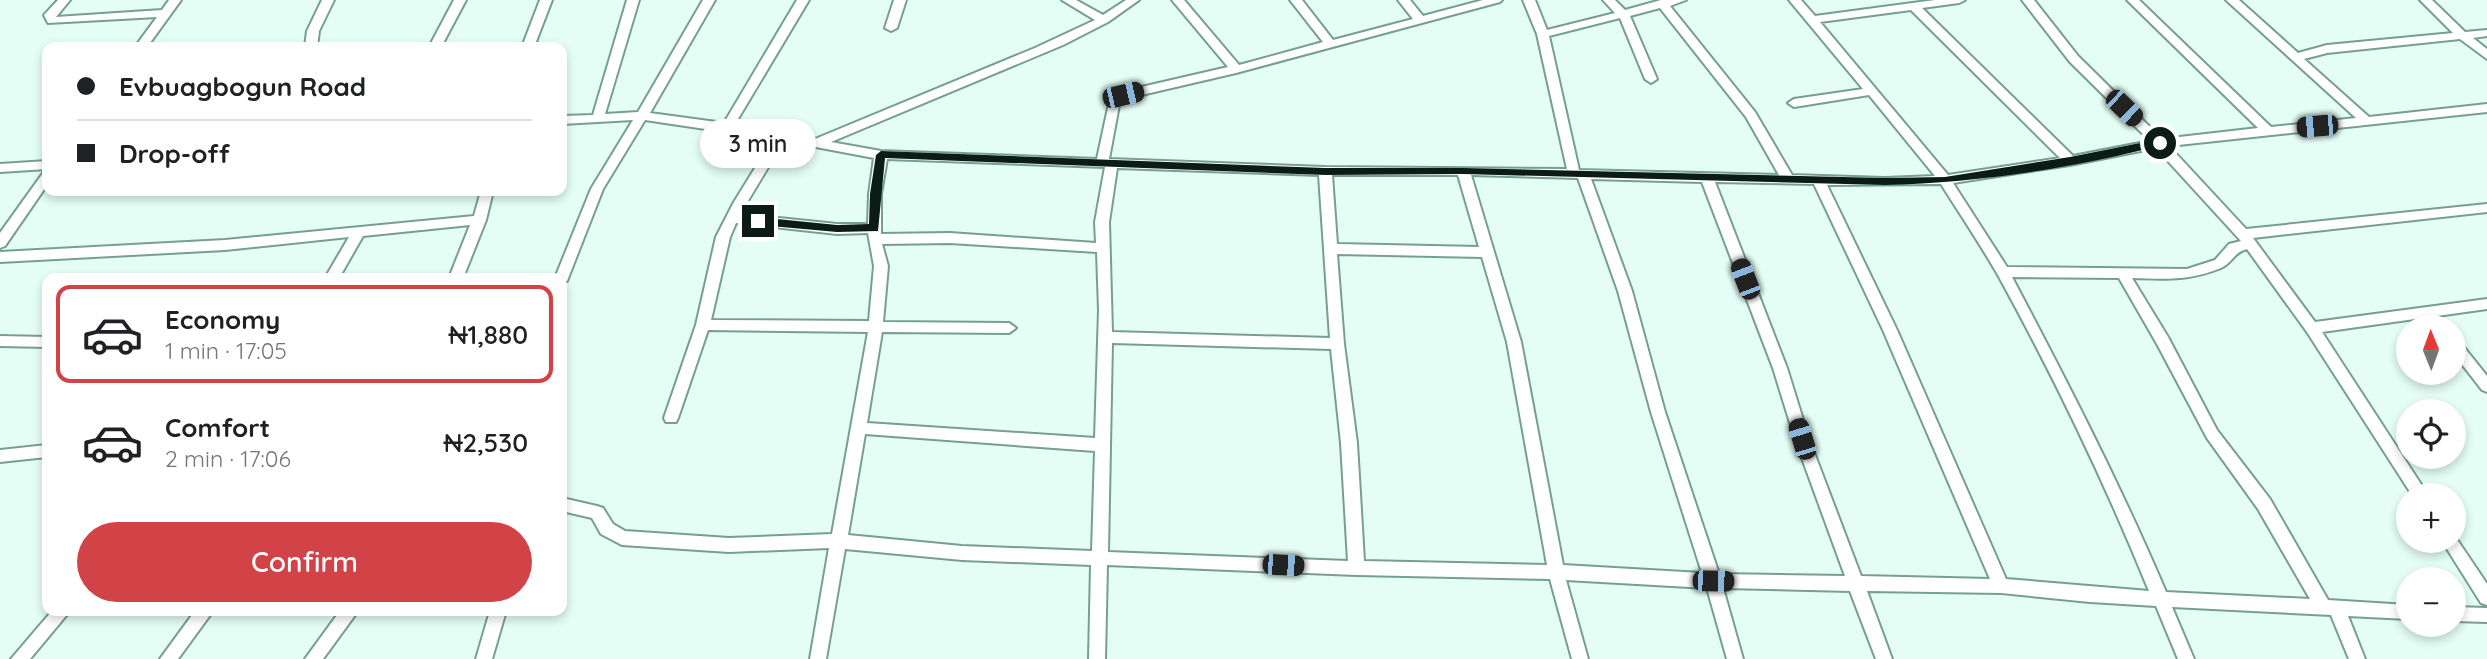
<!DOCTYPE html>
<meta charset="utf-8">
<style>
body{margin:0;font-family:Quicksand,sans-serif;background:#f6f6f6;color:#202124;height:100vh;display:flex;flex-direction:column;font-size:26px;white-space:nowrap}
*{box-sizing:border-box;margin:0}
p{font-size:23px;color:#757577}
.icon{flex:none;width:38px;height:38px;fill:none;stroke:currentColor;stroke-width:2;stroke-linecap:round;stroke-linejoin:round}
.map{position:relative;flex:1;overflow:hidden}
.panel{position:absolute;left:42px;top:273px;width:525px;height:343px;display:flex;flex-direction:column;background:#fff;border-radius:14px;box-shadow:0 4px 10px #0003}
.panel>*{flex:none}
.top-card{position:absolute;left:42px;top:42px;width:525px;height:154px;border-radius:14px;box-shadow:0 4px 10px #0003;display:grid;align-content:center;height:154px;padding:0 35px;background:#fff}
.needle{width:46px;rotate:359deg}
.fabs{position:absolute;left:2396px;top:315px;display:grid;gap:14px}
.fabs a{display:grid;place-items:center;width:70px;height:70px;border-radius:50%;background:#fff;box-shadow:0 4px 10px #0003;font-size:35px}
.end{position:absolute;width:32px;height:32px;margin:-16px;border:9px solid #0b1b16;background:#fff;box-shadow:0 0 0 4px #fff}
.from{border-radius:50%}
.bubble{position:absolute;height:49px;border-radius:24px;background:#fff;box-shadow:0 4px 10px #0003;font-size:23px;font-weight:600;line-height:49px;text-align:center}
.car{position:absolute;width:21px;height:42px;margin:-21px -10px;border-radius:9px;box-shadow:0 0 5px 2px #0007;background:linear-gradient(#222 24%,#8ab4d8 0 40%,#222 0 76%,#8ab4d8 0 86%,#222 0)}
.top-card b{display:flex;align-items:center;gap:24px;height:66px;font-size:26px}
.top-card b+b{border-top:2px solid #e0e0e0}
.top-card i{width:18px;height:18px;background:#202124}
ul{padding:12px 0 0;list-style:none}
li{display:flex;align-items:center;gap:21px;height:98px;margin:0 14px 10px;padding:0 21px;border:4px solid transparent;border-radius:14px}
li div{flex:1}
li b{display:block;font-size:26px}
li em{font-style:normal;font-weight:600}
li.current{border-color:#d24347}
li>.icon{width:63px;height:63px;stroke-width:1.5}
.primary-button{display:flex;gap:14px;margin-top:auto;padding:14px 35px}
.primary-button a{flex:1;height:80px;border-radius:42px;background:#d24347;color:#fff;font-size:28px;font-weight:600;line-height:80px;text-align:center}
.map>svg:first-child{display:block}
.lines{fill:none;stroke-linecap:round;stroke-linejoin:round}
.street-casing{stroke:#769f92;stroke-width:4}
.street{fill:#fff;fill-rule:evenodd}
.route{fill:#0b1b16}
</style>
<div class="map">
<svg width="2487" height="659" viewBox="0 0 2487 659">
<rect width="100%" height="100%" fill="#e4fef5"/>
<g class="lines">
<g class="street-casing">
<g id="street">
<path d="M58,0H70L56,17L162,10L169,0H181L147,47H135L157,17L48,23L44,15Z"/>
<path d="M322,0H334L319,31L317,47H305L307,31Z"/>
<path d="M454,0H466L441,47H429Z"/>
<path d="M540,0H552L534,47H522Z"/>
<path d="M627,0H639L605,114L638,112L703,0H715L650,113L724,123L797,0H809L735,124L815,139L1035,48L1095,20L1062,0H1076L1103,15L1126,0H1139L1108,22L1063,45L831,142L881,151L1097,159L1111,94L1228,67L1172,0H1184L1239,65L1323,42L1290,0H1302L1333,40L1413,19L1398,0H1410L1423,16L1483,0H1502L1500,2L1236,73L1120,100L1109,159L1325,167L1567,169L1537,34L1523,0H1535L1547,30L1615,13L1603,0H1615L1625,10L1661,0H1686L1670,6L1755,112L1792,175L1885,178L1935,176L1869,95L1794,107L1788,103L1794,99L1863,89L1789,0H1801L1815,16L1935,0H1965L1959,3L1922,8L2073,156L2150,141L2070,62L2022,0H2034L2078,56L2162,139L2258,128L2127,0H2139L2271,127L2356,118L2226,0H2239L2298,53L2327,45L2453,33L2420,0H2432L2465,32L2487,30V36L2473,38L2487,49V59L2460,39L2327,53L2304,59L2369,117L2487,104V112L2169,146L2246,229L2487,204V212L2253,238L2315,322L2487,299V309L2437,316L2446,327H2431L2422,318L2322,332L2428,495H2412L2307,332L2247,249C2234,252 2232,263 2221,268C2189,281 2166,279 2132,278L2168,337L2217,430L2270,499L2328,600L2408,605V619L2348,616L2365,659H2349L2331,615L2172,607L2194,659H2178L2156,606L2090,602L2001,593L1867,591L1892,659H1876L1850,591L1723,588L1743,659H1727L1707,588L1566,580L1588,659H1572L1550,579L1356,575L1107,565L1105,659H1089L1091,565L962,560L845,549L826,659H810L829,548L729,552L622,545L601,534L592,518L562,511V498L597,506L603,508L613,524L625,531L729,538L832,534L868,332L708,330L678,418L676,422H666L664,418L696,325L716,237L734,202L773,139L645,120L603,189L567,281L562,283V278H555L591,189L633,120L562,124V116L593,115ZM1660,8L1746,117L1779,175L1579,170L1549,36L1620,18L1645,79L1651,83L1657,79L1630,16ZM1911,10L2060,158L1948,175L1820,22ZM784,141L874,158L869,194L868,224H837L740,214ZM2156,148L2241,241L2229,244L2215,260L2187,269L2007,267L1953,183L2070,165ZM887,159L1105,167L1095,222L1096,243L950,233L881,234V194ZM1117,168L1319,175L1330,338L1112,332L1109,222ZM1332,175H1458L1479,247L1337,244ZM1471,175L1578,178L1618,291L1651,412L1702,573L1563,565L1521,342ZM1591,179L1702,182L1773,368L1795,439L1845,576L1719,574L1665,412L1632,291ZM1715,182L1814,184L1883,330L1990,579L1861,576L1809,439L1787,368ZM1941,184C1960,214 1980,244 1998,275C2054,377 2105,483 2149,591L2006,579L1897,330L1827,185ZM736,223L837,234L868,233L874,266L869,321L711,320L730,237ZM950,243L1097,252L1099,310L1095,438L867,423L882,332L1009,333L1016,328L1009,323L883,322L888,266L882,244ZM1337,254L1482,257L1507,342L1547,565L1364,561L1357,443L1344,344ZM2012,277L2119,278L2157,344L2207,438L2258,509L2310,599L2166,592C2120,484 2067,381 2012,277ZM1112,343L1331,349L1341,443L1348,561L1108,552ZM865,434L1095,451L1092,551L962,546L848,535Z"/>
<path d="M894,0H906L897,28L891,31L885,28Z"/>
<path d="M47,161V169L0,172V164Z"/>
<path d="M47,172V185L5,246L0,248V233L43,173Z"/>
<path d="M481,191H493L486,220L463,278H449L470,225L363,236L339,278H325L349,237L225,250L0,262V252L225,240L474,216Z"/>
<path d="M0,336L47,337V347L0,346Z"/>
<path d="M2454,340L2459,341L2487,376V392L2482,390L2454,354Z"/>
<path d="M47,445V457L0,462V450Z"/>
<path d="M2454,535L2487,584V605L2481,603L2442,541H2454Z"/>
<path d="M2454,607L2487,608V622L2454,621Z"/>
<path d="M52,611H70L30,659H11Z"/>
<path d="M195,611H213L178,659H160Z"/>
<path d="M340,611H358L323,659H305Z"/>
<path d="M490,611H506L492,659H476Z"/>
</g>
</g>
<use href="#street" class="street"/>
</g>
<path class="route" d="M2160,139L2165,143L2163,145C2073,168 1978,183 1885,185L1463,174L1325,175L885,158L878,231L837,232L758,225L753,221L758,217L837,225L869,224L870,194L876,155L881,151L1325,168H1463L1885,178L1945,177L2070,157Z"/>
</svg>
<div class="fabs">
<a><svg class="needle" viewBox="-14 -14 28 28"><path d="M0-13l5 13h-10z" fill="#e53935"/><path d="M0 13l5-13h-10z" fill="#757577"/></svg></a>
<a><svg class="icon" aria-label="locate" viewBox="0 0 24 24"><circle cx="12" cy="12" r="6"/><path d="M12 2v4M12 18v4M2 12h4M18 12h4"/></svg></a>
<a>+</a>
<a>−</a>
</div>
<i class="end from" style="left:2160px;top:143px"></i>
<i class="end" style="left:758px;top:221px"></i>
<div class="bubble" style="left:700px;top:119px;width:116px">3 min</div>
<i class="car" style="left:1123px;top:95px;rotate:77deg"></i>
<i class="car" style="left:2124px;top:108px;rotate:134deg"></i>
<i class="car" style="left:2317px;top:126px;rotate:265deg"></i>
<i class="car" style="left:1745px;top:279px;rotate:339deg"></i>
<i class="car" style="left:1802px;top:439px;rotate:343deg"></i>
<i class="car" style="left:1283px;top:565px;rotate:93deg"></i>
<i class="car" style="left:1713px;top:581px;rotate:91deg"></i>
<div class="top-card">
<b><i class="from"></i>Evbuagbogun Road</b>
<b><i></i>Drop-off</b>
</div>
<section class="panel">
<ul>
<li class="current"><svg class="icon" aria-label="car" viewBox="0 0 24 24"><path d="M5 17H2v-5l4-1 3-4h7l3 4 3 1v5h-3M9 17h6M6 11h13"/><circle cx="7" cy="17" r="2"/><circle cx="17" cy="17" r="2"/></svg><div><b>Economy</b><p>1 min · 17:05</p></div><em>₦1,880</em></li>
<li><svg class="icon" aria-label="car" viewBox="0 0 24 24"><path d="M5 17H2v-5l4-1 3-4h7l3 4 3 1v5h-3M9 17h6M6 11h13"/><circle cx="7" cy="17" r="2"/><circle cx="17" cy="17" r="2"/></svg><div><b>Comfort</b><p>2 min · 17:06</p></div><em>₦2,530</em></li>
</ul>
<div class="primary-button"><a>Confirm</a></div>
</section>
</div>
